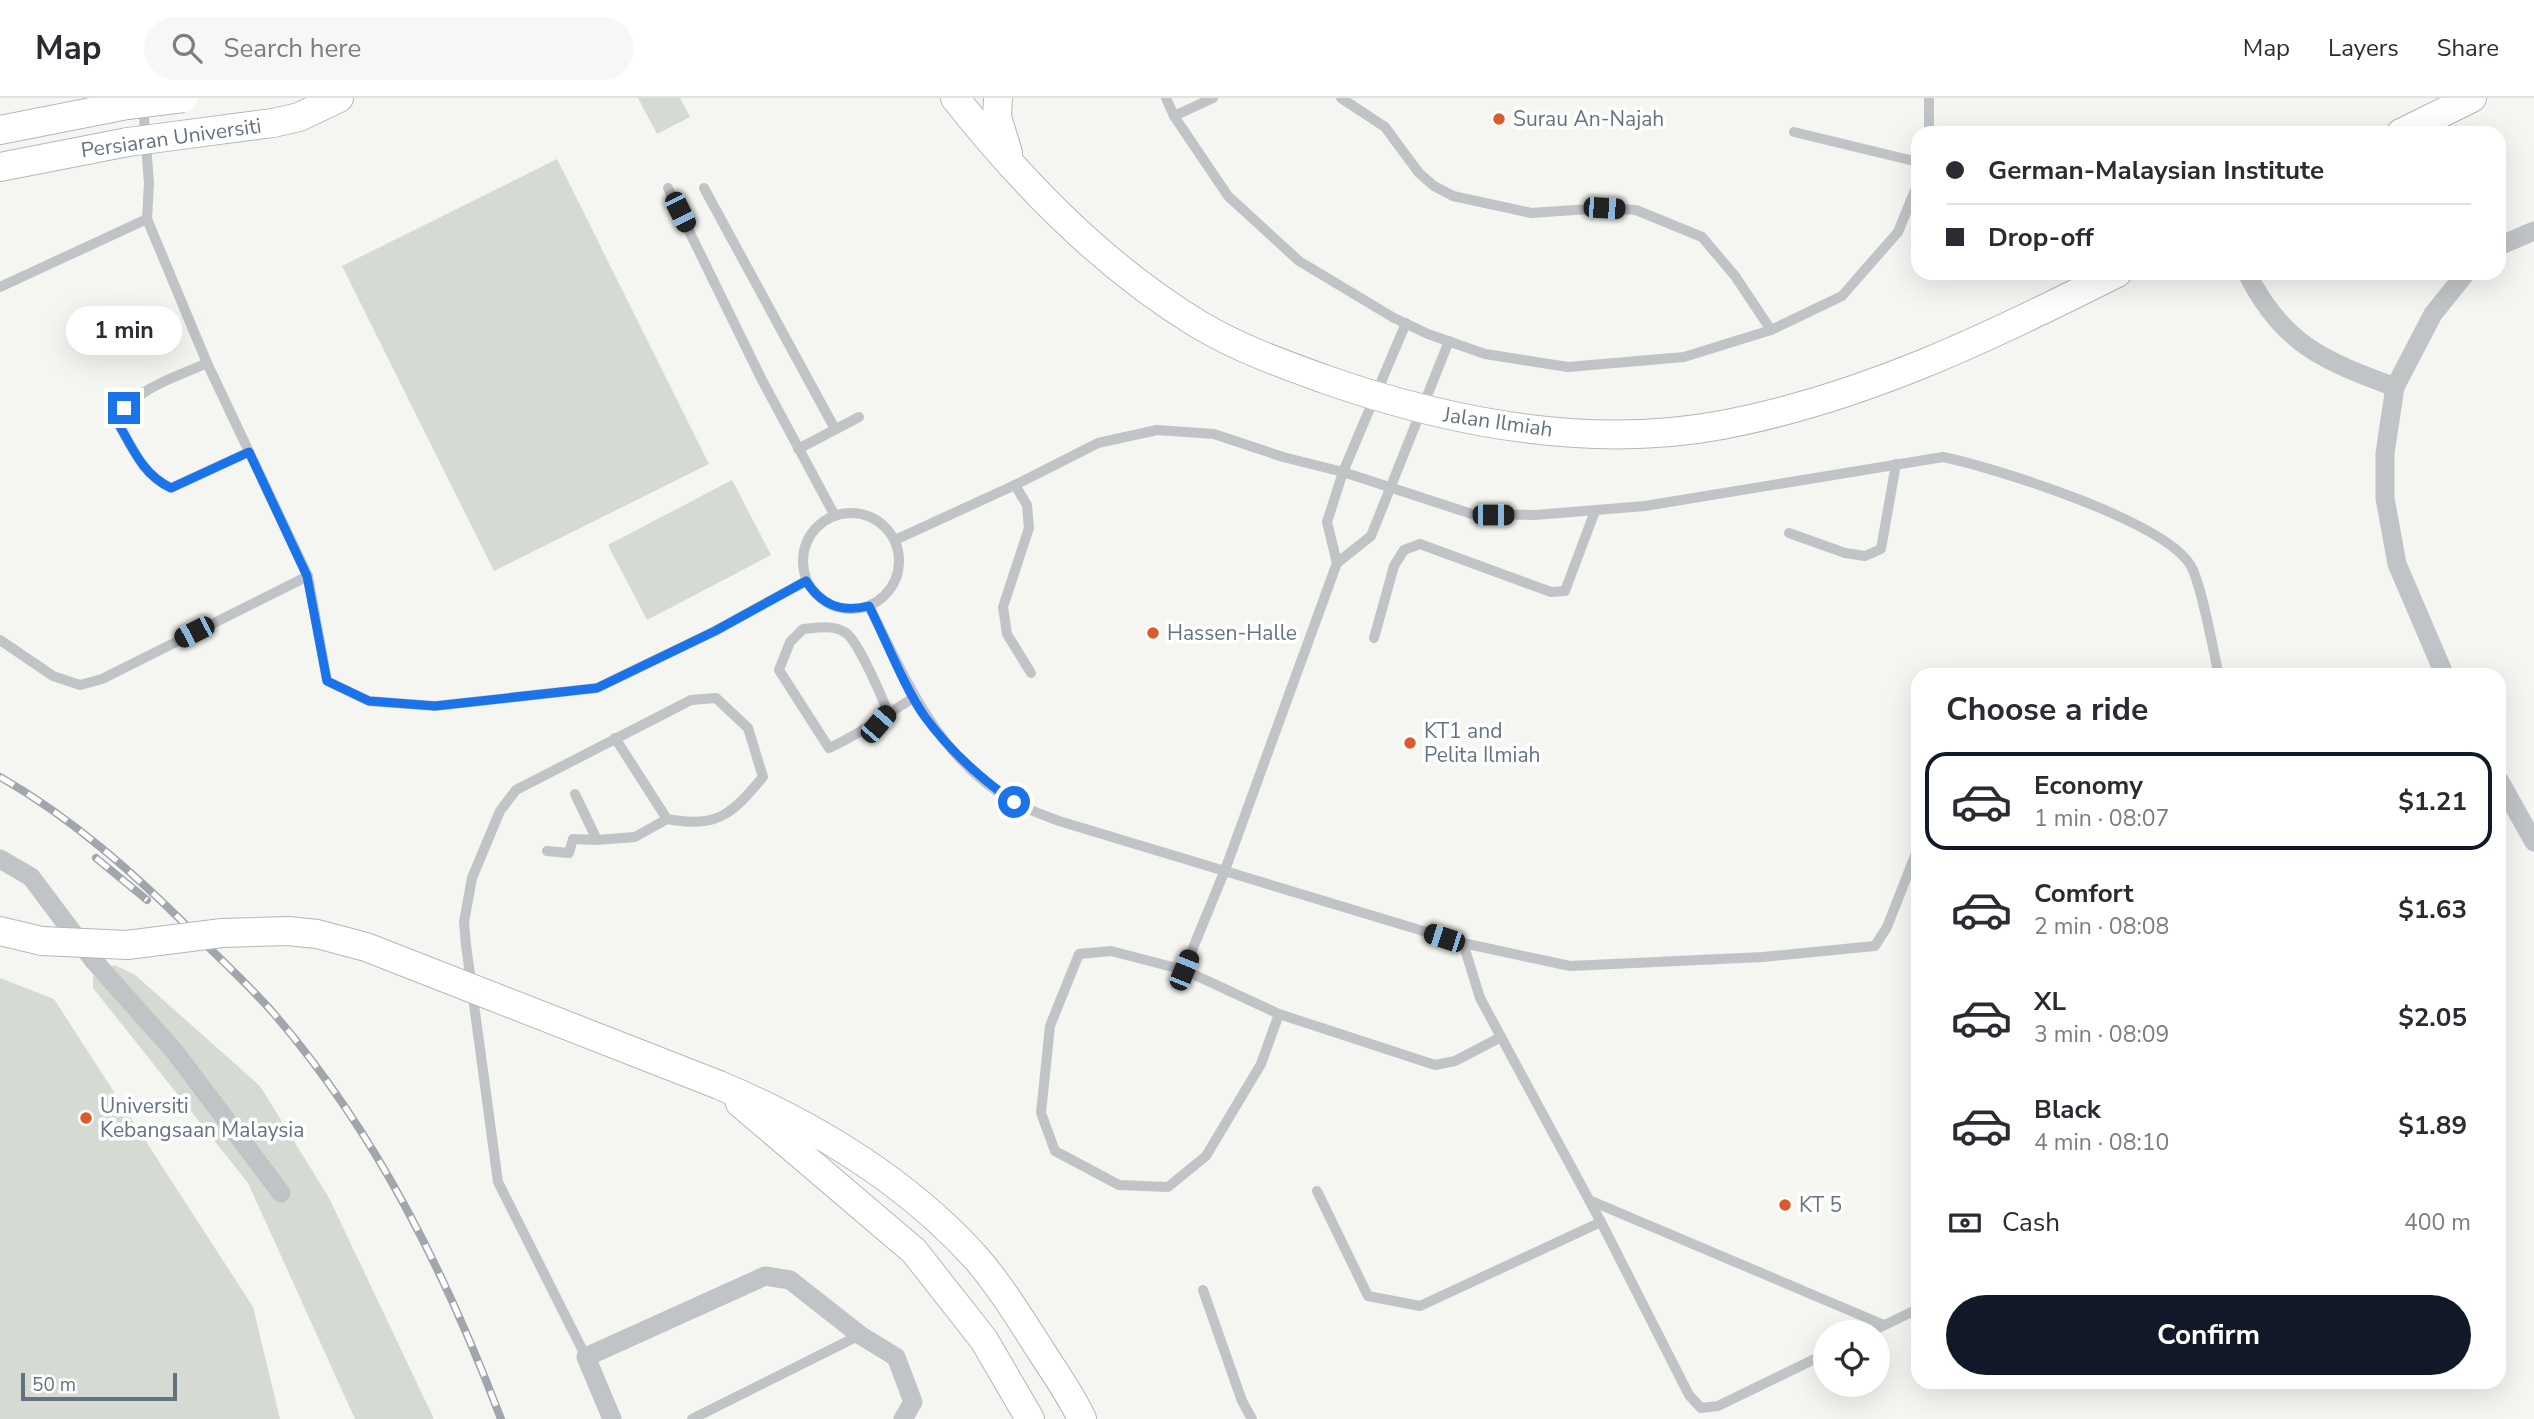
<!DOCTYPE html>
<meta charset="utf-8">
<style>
body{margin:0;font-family:"Nunito Sans",sans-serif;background:#f7f7f7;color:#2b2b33;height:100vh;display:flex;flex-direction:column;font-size:26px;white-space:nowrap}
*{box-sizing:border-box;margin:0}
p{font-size:23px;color:#7c7c81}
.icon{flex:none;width:38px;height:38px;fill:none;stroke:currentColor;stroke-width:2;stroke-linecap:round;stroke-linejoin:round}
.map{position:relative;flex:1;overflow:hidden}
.panel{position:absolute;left:1911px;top:570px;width:595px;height:721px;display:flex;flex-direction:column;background:#fff;border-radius:21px;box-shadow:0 7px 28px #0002}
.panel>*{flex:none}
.top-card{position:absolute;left:1911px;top:28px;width:595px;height:154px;border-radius:21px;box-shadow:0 7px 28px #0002;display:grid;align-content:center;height:154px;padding:0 35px;background:#fff}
.controls{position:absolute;left:1813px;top:1222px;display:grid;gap:14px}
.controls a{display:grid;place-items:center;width:77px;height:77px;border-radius:50%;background:#fff;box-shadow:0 7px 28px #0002;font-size:35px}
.scale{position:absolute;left:21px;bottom:18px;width:156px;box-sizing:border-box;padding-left:7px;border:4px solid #657381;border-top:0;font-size:19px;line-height:24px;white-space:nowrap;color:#657381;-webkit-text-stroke:5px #fff;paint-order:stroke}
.end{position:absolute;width:32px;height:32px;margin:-16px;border:9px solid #1a73e8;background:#fff;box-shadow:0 0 0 4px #fff}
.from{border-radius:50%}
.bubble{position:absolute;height:49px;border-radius:24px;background:#fff;box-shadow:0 7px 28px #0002;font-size:23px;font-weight:700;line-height:49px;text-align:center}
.car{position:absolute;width:21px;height:42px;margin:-21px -10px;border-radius:9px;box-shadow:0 0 5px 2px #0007;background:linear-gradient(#222 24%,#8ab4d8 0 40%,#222 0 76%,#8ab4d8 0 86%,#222 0)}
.top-card b{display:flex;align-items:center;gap:24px;height:66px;font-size:26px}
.top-card b+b{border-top:2px solid #e1e1e2}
.top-card i{width:18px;height:18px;background:#2b2b33}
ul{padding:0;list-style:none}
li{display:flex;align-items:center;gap:21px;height:98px;margin:0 14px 10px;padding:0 21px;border:4px solid transparent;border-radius:21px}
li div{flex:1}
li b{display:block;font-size:26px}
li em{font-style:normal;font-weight:700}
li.current{border-color:#111827}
li>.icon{width:63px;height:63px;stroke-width:1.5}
h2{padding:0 35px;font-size:32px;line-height:84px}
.pay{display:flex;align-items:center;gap:18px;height:77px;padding:0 35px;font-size:26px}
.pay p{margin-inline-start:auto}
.button{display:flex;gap:14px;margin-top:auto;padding:14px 35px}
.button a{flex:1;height:80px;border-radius:42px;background:#111827;color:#fff;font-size:28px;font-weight:700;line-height:80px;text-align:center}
header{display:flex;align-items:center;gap:42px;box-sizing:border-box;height:98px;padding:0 35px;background:#fff;border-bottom:2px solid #e1e1e2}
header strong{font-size:33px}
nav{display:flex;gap:38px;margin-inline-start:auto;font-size:24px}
.search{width:490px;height:63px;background:#f7f7f7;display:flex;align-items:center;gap:18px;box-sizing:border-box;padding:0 24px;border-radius:38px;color:#7c7c81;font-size:26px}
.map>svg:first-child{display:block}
.green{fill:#d5dbd2}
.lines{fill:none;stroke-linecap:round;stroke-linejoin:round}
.secondary-casing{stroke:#b3b7bb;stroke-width:30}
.lane{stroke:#c0c4c7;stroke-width:10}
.street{stroke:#c0c4c7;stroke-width:19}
.secondary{stroke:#fff;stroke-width:28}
.rail-casing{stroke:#a1a6ac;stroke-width:8}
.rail{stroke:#fff;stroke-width:5;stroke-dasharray:16;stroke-linecap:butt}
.secondary-bridge-casing{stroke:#b3b7bb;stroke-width:30;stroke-linecap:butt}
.secondary-bridge{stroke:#fff;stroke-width:28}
.route{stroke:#1a73e8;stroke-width:9}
.poi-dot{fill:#da5b2b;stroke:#fff;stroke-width:2.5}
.labels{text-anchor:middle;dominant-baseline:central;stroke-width:7;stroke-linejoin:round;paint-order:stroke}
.poi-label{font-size:21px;fill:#657381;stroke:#fff;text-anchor:start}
.street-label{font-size:21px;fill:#657381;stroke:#fff}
</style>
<header>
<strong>Map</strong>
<div class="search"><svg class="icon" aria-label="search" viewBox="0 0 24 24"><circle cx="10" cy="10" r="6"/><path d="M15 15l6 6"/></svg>Search here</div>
<nav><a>Map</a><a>Layers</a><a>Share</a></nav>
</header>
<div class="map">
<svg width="2534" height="1321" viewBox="0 0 2534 1321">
<rect width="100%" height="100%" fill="#f5f5f1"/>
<g class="green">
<path d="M638,0H680L690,19L657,36Z"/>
<path d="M557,61L709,366L494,473L342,168Z"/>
<path d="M732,382L771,457L647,522L608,447Z"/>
<path d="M114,867L134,876L260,988L329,1100L434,1321H355L248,1085L93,890V878Z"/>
<path d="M0,880L54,901L253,1209L280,1321H0Z"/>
</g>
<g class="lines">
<g class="secondary-casing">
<g id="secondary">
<path d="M955,0C1023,86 1104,169 1198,226C1238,250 1280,265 1324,281C1450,325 1588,352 1722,327C1864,300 1990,239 2117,175"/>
<path d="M998,0L997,19L1008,55"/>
<path d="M273,25L299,19L339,0"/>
<path d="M0,32L127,7"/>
<path d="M2401,35L2472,0"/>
<path d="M0,69L128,44"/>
<path d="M0,833L42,843"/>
<path d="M719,987C816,1028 906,1082 977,1161C1001,1189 1021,1222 1041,1253C1055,1275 1071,1297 1082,1321"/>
<path d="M740,1005L914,1153L984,1242L1030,1321"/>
</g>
</g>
<g class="lane">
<path d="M1166,0L1174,18L1228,98L1299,163L1394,220L1428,236L1485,256L1568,269L1684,259L1771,232L1842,198L1898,134L1918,85"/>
<path d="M1341,0L1385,29L1419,75L1434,88L1453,98L1531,115L1604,110L1636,112L1702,139L1735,178L1771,232"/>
<path d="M143,7L149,85L147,121L207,265L308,478L327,583L369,603L435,608L597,590L715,533L806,483"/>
<path d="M1174,18L1213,0"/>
<path d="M1794,34L1918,64"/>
<path d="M1929,35V0"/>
<path d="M668,90L762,282L835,418"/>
<path d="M704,90L835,331"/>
<path d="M0,189L147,121"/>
<path d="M207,265C175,280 132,290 118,325C133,351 143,377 171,390L249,354"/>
<path d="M798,351L859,319"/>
<path d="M1015,387L1027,407L1029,430L1003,509L1007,536L1031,575"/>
<circle cx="851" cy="463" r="48"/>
<path d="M1789,435L1845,455L1865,458L1881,451L1896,366"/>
<path d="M895,442L1015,387L1098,345L1157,332L1214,336L1283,359L1343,374L1472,416L1535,417L1645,408L1943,359C1996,370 2165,423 2191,468C2202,488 2213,552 2219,578"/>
<path d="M1337,465L1327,424L1343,374L1406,225"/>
<path d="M869,508C906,582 939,662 1014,704C1028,712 1044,717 1059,723L1463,845L1480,900L1601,1124L1689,1297L1701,1310L1718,1308L1825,1256"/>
<path d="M1374,540L1394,468L1404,452L1420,446L1551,494L1565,493L1595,413"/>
<path d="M0,542L53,578L80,587L102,581L308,478"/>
<path d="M888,614C882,599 858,543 846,535C833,526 817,530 803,531L790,544L779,572L829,650C861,636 885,617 915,599"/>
<path d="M575,696L597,742L635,739L667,721"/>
<path d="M547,753L569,755L573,741L597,742"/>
<path d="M1463,845L1570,868L1763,859L1875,848L1887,829L1918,750"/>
<path d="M1184,872L1225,772L1337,465L1371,438L1449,243"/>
<path d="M1279,916L1261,966L1206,1058L1168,1089L1119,1087L1055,1053L1041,1015L1050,928L1079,856L1111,853L1184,872L1279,916L1435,967L1455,963L1501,939"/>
<path d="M1317,1093L1368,1198L1420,1208L1601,1124"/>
<path d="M1589,1102L1884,1227"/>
<path d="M1203,1192L1242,1303L1252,1321"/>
<path d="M1870,1234L1918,1211"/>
<path d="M586,1259L498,1084L466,847L464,824L472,780L500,713L516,692L691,602L716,600L748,630L763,679C731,717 718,730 667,721L615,640"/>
<path d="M692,1321L860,1237"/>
</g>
<g class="street">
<path d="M2499,148L2534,133"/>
<path d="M2247,175C2282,246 2324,263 2395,289"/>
<path d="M2445,578L2397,466L2385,400V355L2395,289L2433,216L2466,175"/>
<path d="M2499,682L2534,744"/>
<path d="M0,761L31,779L94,863L175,954L281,1095"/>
<path d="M612,1321L586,1259L765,1178L790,1182L860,1237L896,1259L913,1304L903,1321"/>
</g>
<use href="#secondary" class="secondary"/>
<g class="rail-casing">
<g id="rail">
<path d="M0,679C72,720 135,776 193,834C220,861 250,888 275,917C377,1036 446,1176 501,1321"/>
<path d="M96,760L147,802"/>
</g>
</g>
<use href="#rail" class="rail"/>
<g class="secondary-bridge-casing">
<g id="secondary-bridge">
<path d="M127,7L183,0"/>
<path d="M128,44L273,25"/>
<path d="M42,843L127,847L222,835L288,833L317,836L366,849L719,987"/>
</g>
</g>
<use href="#secondary-bridge" class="secondary-bridge"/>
</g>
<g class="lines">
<path class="route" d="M124,310L118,325C133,351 143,377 171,390L249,354L307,478L327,583L369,603L435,608L597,590L715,533L806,483C821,507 841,515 869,508C885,540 905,591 925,619C950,653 980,680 1014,704"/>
</g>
<g class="poi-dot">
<circle cx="1499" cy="21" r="7"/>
<circle cx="1153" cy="535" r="7"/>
<circle cx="1410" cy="645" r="7"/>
<circle cx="86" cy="1020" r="7"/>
<circle cx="1785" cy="1107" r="7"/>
</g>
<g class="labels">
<g class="poi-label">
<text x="1513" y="21">Surau An-Najah</text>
<text x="1167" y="535">Hassen-Halle</text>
<text x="1424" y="633">KT1 and<tspan x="1424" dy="24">Pelita Ilmiah</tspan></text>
<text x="100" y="1008">Universiti<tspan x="100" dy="24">Kebangsaan Malaysia</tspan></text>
<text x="1799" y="1107">KT 5</text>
</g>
<g class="street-label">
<text transform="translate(171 40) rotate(-8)">Persiaran Universiti</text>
<text transform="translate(1498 324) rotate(8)">Jalan Ilmiah</text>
</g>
</g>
</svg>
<div class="controls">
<a><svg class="icon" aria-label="locate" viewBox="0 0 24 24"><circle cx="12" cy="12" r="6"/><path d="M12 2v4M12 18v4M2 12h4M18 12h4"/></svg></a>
</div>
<div class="scale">50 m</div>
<i class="end from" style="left:1014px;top:704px"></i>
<i class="end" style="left:124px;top:310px"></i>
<div class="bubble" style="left:66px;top:208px;width:116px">1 min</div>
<i class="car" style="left:1604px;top:110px;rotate:93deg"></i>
<i class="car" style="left:680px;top:114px;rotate:154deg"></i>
<i class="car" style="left:1493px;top:417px;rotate:90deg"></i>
<i class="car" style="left:194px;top:534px;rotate:243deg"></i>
<i class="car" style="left:878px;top:626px;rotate:41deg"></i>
<i class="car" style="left:1444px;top:840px;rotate:288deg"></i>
<i class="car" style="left:1184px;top:872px;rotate:22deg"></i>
<div class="top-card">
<b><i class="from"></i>German-Malaysian Institute</b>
<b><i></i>Drop-off</b>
</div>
<section class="panel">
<h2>Choose a ride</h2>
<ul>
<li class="current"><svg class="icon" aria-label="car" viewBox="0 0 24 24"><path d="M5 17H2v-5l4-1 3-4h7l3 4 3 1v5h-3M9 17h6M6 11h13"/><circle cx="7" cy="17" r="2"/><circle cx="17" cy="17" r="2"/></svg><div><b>Economy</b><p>1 min · 08:07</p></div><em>$1.21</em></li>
<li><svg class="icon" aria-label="car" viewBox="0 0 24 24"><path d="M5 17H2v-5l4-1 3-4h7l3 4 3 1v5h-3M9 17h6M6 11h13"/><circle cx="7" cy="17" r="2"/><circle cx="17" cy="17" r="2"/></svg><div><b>Comfort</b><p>2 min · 08:08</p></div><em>$1.63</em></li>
<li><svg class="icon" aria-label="car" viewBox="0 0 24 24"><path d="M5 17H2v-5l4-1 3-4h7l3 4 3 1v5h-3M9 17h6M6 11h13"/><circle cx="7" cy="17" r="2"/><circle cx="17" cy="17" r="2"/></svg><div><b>XL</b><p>3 min · 08:09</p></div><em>$2.05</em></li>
<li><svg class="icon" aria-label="car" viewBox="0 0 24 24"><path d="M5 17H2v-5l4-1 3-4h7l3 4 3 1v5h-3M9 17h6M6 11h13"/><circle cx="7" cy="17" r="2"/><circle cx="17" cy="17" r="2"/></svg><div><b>Black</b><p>4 min · 08:10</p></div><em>$1.89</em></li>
</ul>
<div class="pay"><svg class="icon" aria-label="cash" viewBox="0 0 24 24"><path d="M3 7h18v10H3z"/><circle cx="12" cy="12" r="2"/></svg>Cash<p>400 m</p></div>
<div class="button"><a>Confirm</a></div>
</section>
</div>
